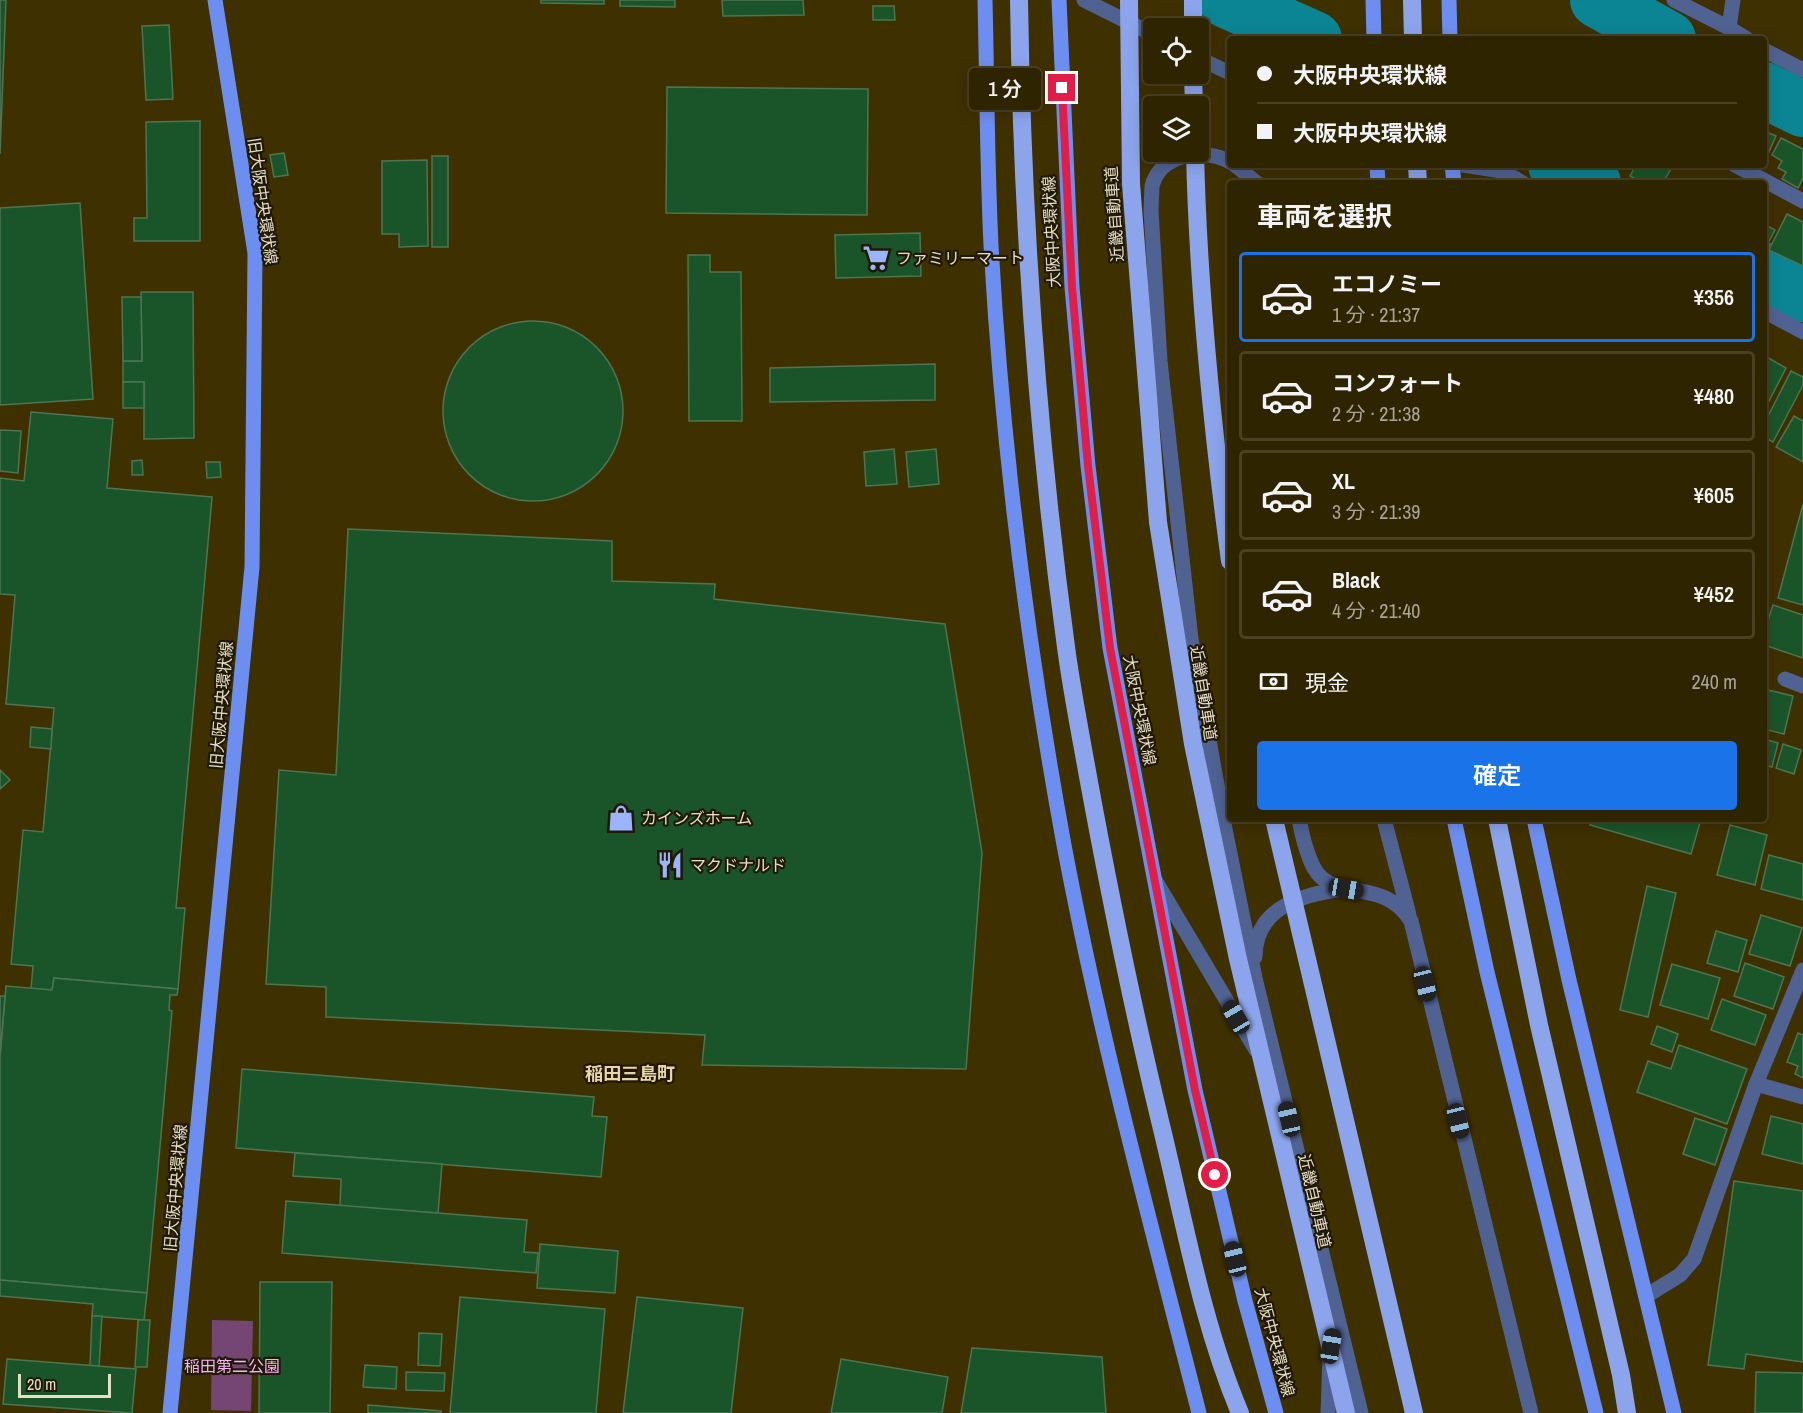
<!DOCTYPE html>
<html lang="ja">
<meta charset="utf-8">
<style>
body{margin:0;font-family:"Archivo Narrow","Noto Sans JP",sans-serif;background:#3b300f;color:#f1f3f6;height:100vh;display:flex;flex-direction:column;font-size:22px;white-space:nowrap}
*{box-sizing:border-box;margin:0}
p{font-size:20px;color:#a7a499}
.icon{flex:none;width:33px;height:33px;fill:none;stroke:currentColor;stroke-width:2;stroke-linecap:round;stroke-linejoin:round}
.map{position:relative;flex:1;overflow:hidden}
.sheet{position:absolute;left:1227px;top:180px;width:540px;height:642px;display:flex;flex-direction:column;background:#2f2400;border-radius:6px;box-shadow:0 3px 15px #0003,0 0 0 2px #4a4122}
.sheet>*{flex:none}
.banner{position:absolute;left:1227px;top:36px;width:540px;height:132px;border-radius:6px;box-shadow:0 3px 15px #0003,0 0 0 2px #4a4122;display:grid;align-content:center;height:132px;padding:0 30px;background:#2f2400}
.controls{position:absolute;left:1143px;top:18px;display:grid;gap:12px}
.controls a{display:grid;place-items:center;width:66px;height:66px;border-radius:6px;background:#2f2400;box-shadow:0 3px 15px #0003,0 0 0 2px #4a4122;font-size:30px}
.scale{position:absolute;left:18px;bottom:15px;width:93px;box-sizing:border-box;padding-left:6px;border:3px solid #e6ddc6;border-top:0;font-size:16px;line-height:21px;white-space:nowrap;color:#e6ddc6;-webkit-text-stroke:4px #201907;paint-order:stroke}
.end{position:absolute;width:27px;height:27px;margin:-14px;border:8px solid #e11d48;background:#fff;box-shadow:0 0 0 3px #fff}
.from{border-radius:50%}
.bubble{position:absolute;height:42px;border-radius:6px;background:#2f2400;box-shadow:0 3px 15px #0003,0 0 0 2px #4a4122;font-size:20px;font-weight:600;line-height:42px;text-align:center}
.car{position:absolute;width:18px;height:36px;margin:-18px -9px;border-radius:8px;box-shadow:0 0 4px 2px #0007;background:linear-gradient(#222 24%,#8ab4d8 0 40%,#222 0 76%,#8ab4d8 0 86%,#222 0)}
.banner b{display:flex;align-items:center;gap:21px;height:57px;font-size:22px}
.banner b+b{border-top:2px solid #4a4122}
.banner i{width:15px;height:15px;background:#f1f3f6}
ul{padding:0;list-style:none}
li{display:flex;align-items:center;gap:18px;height:90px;margin:0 12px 9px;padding:0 18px;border:3px solid #4a4122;border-radius:6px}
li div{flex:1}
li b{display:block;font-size:22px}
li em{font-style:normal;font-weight:600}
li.active{border-color:#1a73e8}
li>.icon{width:54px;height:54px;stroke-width:1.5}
h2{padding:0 30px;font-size:27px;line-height:72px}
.pay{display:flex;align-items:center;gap:15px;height:66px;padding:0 30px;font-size:22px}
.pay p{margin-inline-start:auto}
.primary-button{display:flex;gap:12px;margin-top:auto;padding:12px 30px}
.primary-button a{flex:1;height:69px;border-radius:6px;background:#1a73e8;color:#fff;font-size:24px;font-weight:600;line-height:69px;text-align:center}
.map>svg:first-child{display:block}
.green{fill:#754573}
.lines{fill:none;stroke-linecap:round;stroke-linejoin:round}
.river{stroke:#0b8493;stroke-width:56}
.building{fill:#195529;stroke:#4e7454;stroke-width:1.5}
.minor{stroke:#506292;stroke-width:15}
.major{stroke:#6d8ef1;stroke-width:15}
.highway{stroke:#8ba4eb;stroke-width:18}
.highway-bridge{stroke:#8ba4eb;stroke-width:18}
.route{stroke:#e11d48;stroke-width:8}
.labels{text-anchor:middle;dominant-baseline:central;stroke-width:4.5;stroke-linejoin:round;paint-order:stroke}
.street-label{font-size:16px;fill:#e6ddc6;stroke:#201907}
.poi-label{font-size:16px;fill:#e6ddc6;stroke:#201907;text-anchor:start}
.park-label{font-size:16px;fill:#fab3f6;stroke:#201907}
.neighbourhood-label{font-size:18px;font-weight:bold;fill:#e8d5a6;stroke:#201907}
</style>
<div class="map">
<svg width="1803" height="1413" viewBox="0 0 1803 1413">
<rect width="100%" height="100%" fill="#3f3000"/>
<path class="green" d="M212,1320L253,1321L251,1411L211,1410Z"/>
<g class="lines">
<g class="river">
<path d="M1226,0L1314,39"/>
<path d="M1598,0L1668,39"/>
<path d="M1764,90L1803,109"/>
<path d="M1556,165L1593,183"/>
<path d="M1764,270L1803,294"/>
</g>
</g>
<g class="building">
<path d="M0,0H6L0,154Z"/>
<path d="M541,0H604V4L541,3Z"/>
<path d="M620,0H675V7L620,6Z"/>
<path d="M722,0H803L804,15L723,16Z"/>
<path d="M873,6H894L895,20H873Z"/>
<path d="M169,25L173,99L146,100L142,26Z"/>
<path d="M667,87L868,89L867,215L666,213Z"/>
<path d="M200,121V241H134V218H147L146,122Z"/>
<path d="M1764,131L1776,136L1764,163Z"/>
<path d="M1781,138L1803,149V178L1798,188L1782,179L1786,172L1778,168L1782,161L1772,155Z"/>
<path d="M284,153L288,175L274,177L270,155Z"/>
<rect x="432" y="156" width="16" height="91"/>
<path d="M427,160L428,246L399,247V234H382V161Z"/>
<path d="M1636,165H1673L1663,183H1643L1630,176Z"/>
<path d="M80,203L93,399L0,405V208Z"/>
<path d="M1787,214L1803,222V266L1769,250Z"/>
<path d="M1764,224L1775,230L1767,245L1764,243Z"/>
<path d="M920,233L921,276L836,278L835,235Z"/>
<path d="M688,255H710V272H741L742,421H689Z"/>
<path d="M141,292H193L194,438L144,439V382H123V361H142Z"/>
<path d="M122,297H141L142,361H123Z"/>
<circle cx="533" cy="411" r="90"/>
<path d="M1767,357L1786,368L1764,411V362Z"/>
<path d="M935,364V400L770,402V368Z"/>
<path d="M1791,371L1803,377V385L1773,442L1764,437V424Z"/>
<rect x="123" y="382" width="21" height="26"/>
<path d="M31,412L113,419L107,488L212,497L176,908H185L178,989L54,978L52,990L31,989L33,966L11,964L23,830L43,832L54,708L6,704L15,595L0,594V478L24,481Z"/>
<path d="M1794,416L1803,421V462L1776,447Z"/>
<path d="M0,430L21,431L18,473L0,471Z"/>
<path d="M894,449L897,484L866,486L864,452Z"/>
<path d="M936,449L939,484L909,487L906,452Z"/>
<path d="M142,460L143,475H132V461Z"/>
<path d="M206,462H220L221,477L207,478Z"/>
<path d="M1803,504V605L1778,598Z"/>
<path d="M348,529L612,541V581L715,584L714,599L945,624L982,853L966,1069L702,1065L705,1035L326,1017V987L266,984L279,770L336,775Z"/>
<path d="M1773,605L1803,615V658L1764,645V632Z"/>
<path d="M1764,689L1793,696L1784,734L1764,729Z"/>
<path d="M31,727L52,729L51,749L30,747Z"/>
<path d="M1764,739L1778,743L1772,767L1764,765Z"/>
<path d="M1783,744L1801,750L1794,774L1776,768Z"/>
<path d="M0,770L10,780L0,789Z"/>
<path d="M1592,819H1701L1691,854L1590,825Z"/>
<path d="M1730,825L1767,835L1755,885L1717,875Z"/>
<path d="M1769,855L1803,864V900L1761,889Z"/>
<path d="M1647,886L1676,893L1648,1017L1620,1010Z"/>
<path d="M1761,915L1802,928L1790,966L1749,954Z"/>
<path d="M1716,931L1747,940L1738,972L1707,963Z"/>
<path d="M1745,963L1784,977L1773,1009L1734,996Z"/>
<path d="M1672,964L1720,978L1708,1019L1660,1005Z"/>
<path d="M54,978L178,989L177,995H170L169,1010L172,1011L147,1293L0,1280V1056L6,986L52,990Z"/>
<path d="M0,996H5L0,1056Z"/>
<path d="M1722,999L1766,1015L1755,1045L1711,1030Z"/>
<path d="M1657,1026L1678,1034L1672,1052L1651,1044Z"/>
<path d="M1798,1033L1803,1035V1078L1795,1074L1798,1066L1787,1062Z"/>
<path d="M1679,1045L1747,1069L1727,1124L1637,1092L1648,1061L1671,1069Z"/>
<path d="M242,1069L594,1097L592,1116L607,1117L601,1177L236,1148Z"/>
<path d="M1771,1116L1803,1124V1164L1762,1154Z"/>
<path d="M1695,1118L1727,1129L1715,1165L1683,1154Z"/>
<path d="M295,1153L442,1164L438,1213L340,1206L341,1179L293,1176Z"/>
<path d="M1734,1181L1803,1191V1362L1746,1354L1744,1369L1708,1365Z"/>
<path d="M286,1201L527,1220L524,1252L538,1253L536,1273L282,1253Z"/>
<path d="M540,1244L618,1251L615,1293L537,1288Z"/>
<path d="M0,1280L147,1293L144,1320L92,1316L93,1304L0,1296Z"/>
<path d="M260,1282H332L330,1413H259Z"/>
<path d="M460,1297L605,1309L596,1413H450Z"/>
<path d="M637,1297L743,1308L731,1413H623Z"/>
<path d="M92,1316H102L99,1367L90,1366Z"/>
<path d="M138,1320H150L147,1367H135Z"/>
<path d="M419,1333L442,1334L440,1366L418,1365Z"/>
<path d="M972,1348L1102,1357L1106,1413H961Z"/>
<path d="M7,1359L136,1369L132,1413L3,1404Z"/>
<path d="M841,1359L948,1377L942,1413H831Z"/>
<path d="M365,1365L397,1367L396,1389L363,1387Z"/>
<path d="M406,1372L445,1373L444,1391L406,1390Z"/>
<path d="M1756,1372L1803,1373V1413H1755Z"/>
<path d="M368,1405L441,1411V1413H368Z"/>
</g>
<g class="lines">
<g class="minor">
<path d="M1084,0L1154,35"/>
<path d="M1674,0L1729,28"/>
<path d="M1733,0L1729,28L1747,39"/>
<path d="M1764,50L1803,70"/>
<path d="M1198,58L1230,73"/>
<path d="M1230,162C1203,147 1160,154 1152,186L1151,210L1160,361L1191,639L1224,824L1255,978L1361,1413"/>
<path d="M1235,165L1257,183"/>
<path d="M1463,165L1502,171L1523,183"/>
<path d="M1735,165L1803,201"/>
<path d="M1764,311L1803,332"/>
<path d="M1785,679L1803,686"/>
<path d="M1299,819C1302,835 1306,853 1314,868C1333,903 1383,876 1411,921L1531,1413"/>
<path d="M1384,819L1409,915"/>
<path d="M1155,880L1256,1050"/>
<path d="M1255,957C1255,907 1303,894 1344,889"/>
<path d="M1756,1084L1803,1097"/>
<path d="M1646,1296L1680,1275L1694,1259L1756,1084L1803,970"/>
<path d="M1328,1413L1330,1356"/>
</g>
<g class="major">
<path d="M985,0C987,82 987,163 991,245C1002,446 1028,648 1064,845C1100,1037 1151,1225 1199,1413"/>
<path d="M1059,0L1072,287L1088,466L1110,648L1195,1090L1245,1301L1276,1413"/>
<path d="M1373,0L1374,39"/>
<path d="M1449,0L1450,39"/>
<path d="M1377,165L1378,183"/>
<path d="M1452,165L1454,183"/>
<path d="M1454,819L1487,972L1596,1413"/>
<path d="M1534,819L1569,980L1674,1413"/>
<path d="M170,1413L252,567L255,253L215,0"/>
</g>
<g class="highway">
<path d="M1019,0C1022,216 1037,433 1066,647C1072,692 1081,737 1089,782C1110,896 1133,1009 1160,1121C1184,1218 1201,1321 1240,1413"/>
<path d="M1412,0L1413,39"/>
<path d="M1193,28V0"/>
<path d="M1193,74L1194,106"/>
<path d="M1417,165L1418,183"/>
<path d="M1497,819L1539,1025L1621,1375L1627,1413"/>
</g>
<g class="highway-bridge">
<path d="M1129,0L1131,184L1158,522L1193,744L1238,959L1346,1413"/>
<path d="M1195,152C1198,288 1212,426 1230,561"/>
<path d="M1274,819L1414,1413"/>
</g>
</g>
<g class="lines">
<path class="route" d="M1062,88L1072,287L1088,466L1110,648L1195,1090L1215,1175"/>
</g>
<defs>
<g id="supermarket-bare" transform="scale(2.07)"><path d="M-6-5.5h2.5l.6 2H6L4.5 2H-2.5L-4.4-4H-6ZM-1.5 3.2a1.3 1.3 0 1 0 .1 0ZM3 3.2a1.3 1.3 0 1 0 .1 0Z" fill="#9ab5fd" stroke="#201907" stroke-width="2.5" paint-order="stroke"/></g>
<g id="shop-bare" transform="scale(2.07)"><path d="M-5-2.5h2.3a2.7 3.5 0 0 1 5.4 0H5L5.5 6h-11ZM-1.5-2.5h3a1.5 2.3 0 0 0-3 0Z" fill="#9ab5fd" stroke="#201907" stroke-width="2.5" paint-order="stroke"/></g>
<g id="restaurant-bare" transform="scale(2.07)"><path d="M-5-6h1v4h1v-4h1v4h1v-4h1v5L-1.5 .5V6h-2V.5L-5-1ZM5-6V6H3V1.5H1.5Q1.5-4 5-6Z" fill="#9ab5fd" stroke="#201907" stroke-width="2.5" paint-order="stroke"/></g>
</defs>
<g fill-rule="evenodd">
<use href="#supermarket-bare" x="876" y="258"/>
<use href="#shop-bare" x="621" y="818"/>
<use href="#restaurant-bare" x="670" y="865"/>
</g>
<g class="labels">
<g class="street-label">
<text transform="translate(263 201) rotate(82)">旧大阪中央環状線</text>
<text transform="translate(1114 214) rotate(-94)">近畿自動車道</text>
<text transform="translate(1051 232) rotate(-93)">大阪中央環状線</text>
<text transform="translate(1204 693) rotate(81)">近畿自動車道</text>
<text transform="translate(221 705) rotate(-85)">旧大阪中央環状線</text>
<text transform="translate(1140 710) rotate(79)">大阪中央環状線</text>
<text transform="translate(175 1188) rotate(-85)">旧大阪中央環状線</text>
<text transform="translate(1315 1201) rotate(77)">近畿自動車道</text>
<text transform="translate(1275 1342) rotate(75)">大阪中央環状線</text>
</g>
<g class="poi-label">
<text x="896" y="258">ファミリーマート</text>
<text x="641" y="818">カインズホーム</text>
<text x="690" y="865">マクドナルド</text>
</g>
<g class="park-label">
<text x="232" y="1366">稲田第二公園</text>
</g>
<g class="neighbourhood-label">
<text x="630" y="1073">稲田三島町</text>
</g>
</g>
</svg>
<div class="controls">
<a><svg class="icon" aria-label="locate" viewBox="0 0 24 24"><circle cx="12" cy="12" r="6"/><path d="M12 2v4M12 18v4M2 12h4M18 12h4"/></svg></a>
<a><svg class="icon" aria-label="layers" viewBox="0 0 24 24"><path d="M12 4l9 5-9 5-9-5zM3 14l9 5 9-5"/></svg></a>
</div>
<div class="scale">20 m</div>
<i class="end from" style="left:1215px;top:1175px"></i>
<i class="end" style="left:1062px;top:88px"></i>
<div class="bubble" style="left:969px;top:68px;width:72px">1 分</div>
<i class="car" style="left:1346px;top:889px;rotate:100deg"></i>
<i class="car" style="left:1425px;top:984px;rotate:166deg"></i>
<i class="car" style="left:1236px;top:1017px;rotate:330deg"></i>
<i class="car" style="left:1289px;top:1119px;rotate:347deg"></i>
<i class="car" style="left:1458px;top:1121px;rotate:166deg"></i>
<i class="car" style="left:1235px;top:1259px;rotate:346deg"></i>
<i class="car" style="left:1331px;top:1346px;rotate:9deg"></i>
<div class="banner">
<b><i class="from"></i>大阪中央環状線</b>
<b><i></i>大阪中央環状線</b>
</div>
<section class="sheet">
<h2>車両を選択</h2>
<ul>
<li class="active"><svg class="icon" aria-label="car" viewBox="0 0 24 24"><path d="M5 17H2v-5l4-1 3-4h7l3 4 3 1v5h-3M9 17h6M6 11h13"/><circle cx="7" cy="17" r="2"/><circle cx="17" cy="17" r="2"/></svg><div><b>エコノミー</b><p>1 分 · 21:37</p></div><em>¥356</em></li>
<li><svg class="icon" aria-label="car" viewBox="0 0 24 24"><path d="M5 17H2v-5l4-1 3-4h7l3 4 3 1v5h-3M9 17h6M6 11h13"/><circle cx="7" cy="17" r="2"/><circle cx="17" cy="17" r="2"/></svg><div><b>コンフォート</b><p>2 分 · 21:38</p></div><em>¥480</em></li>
<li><svg class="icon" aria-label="car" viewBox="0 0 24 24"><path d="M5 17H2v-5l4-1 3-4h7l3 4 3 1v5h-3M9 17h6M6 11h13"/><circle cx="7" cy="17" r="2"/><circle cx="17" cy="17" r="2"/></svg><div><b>XL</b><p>3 分 · 21:39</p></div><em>¥605</em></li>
<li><svg class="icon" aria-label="car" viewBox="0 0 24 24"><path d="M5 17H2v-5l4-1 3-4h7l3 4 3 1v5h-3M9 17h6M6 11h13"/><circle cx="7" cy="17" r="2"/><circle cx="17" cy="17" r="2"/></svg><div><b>Black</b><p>4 分 · 21:40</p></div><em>¥452</em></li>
</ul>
<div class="pay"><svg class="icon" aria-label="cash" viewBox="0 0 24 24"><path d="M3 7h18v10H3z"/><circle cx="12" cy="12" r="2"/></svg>現金<p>240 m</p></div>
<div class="primary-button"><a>確定</a></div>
</section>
</div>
